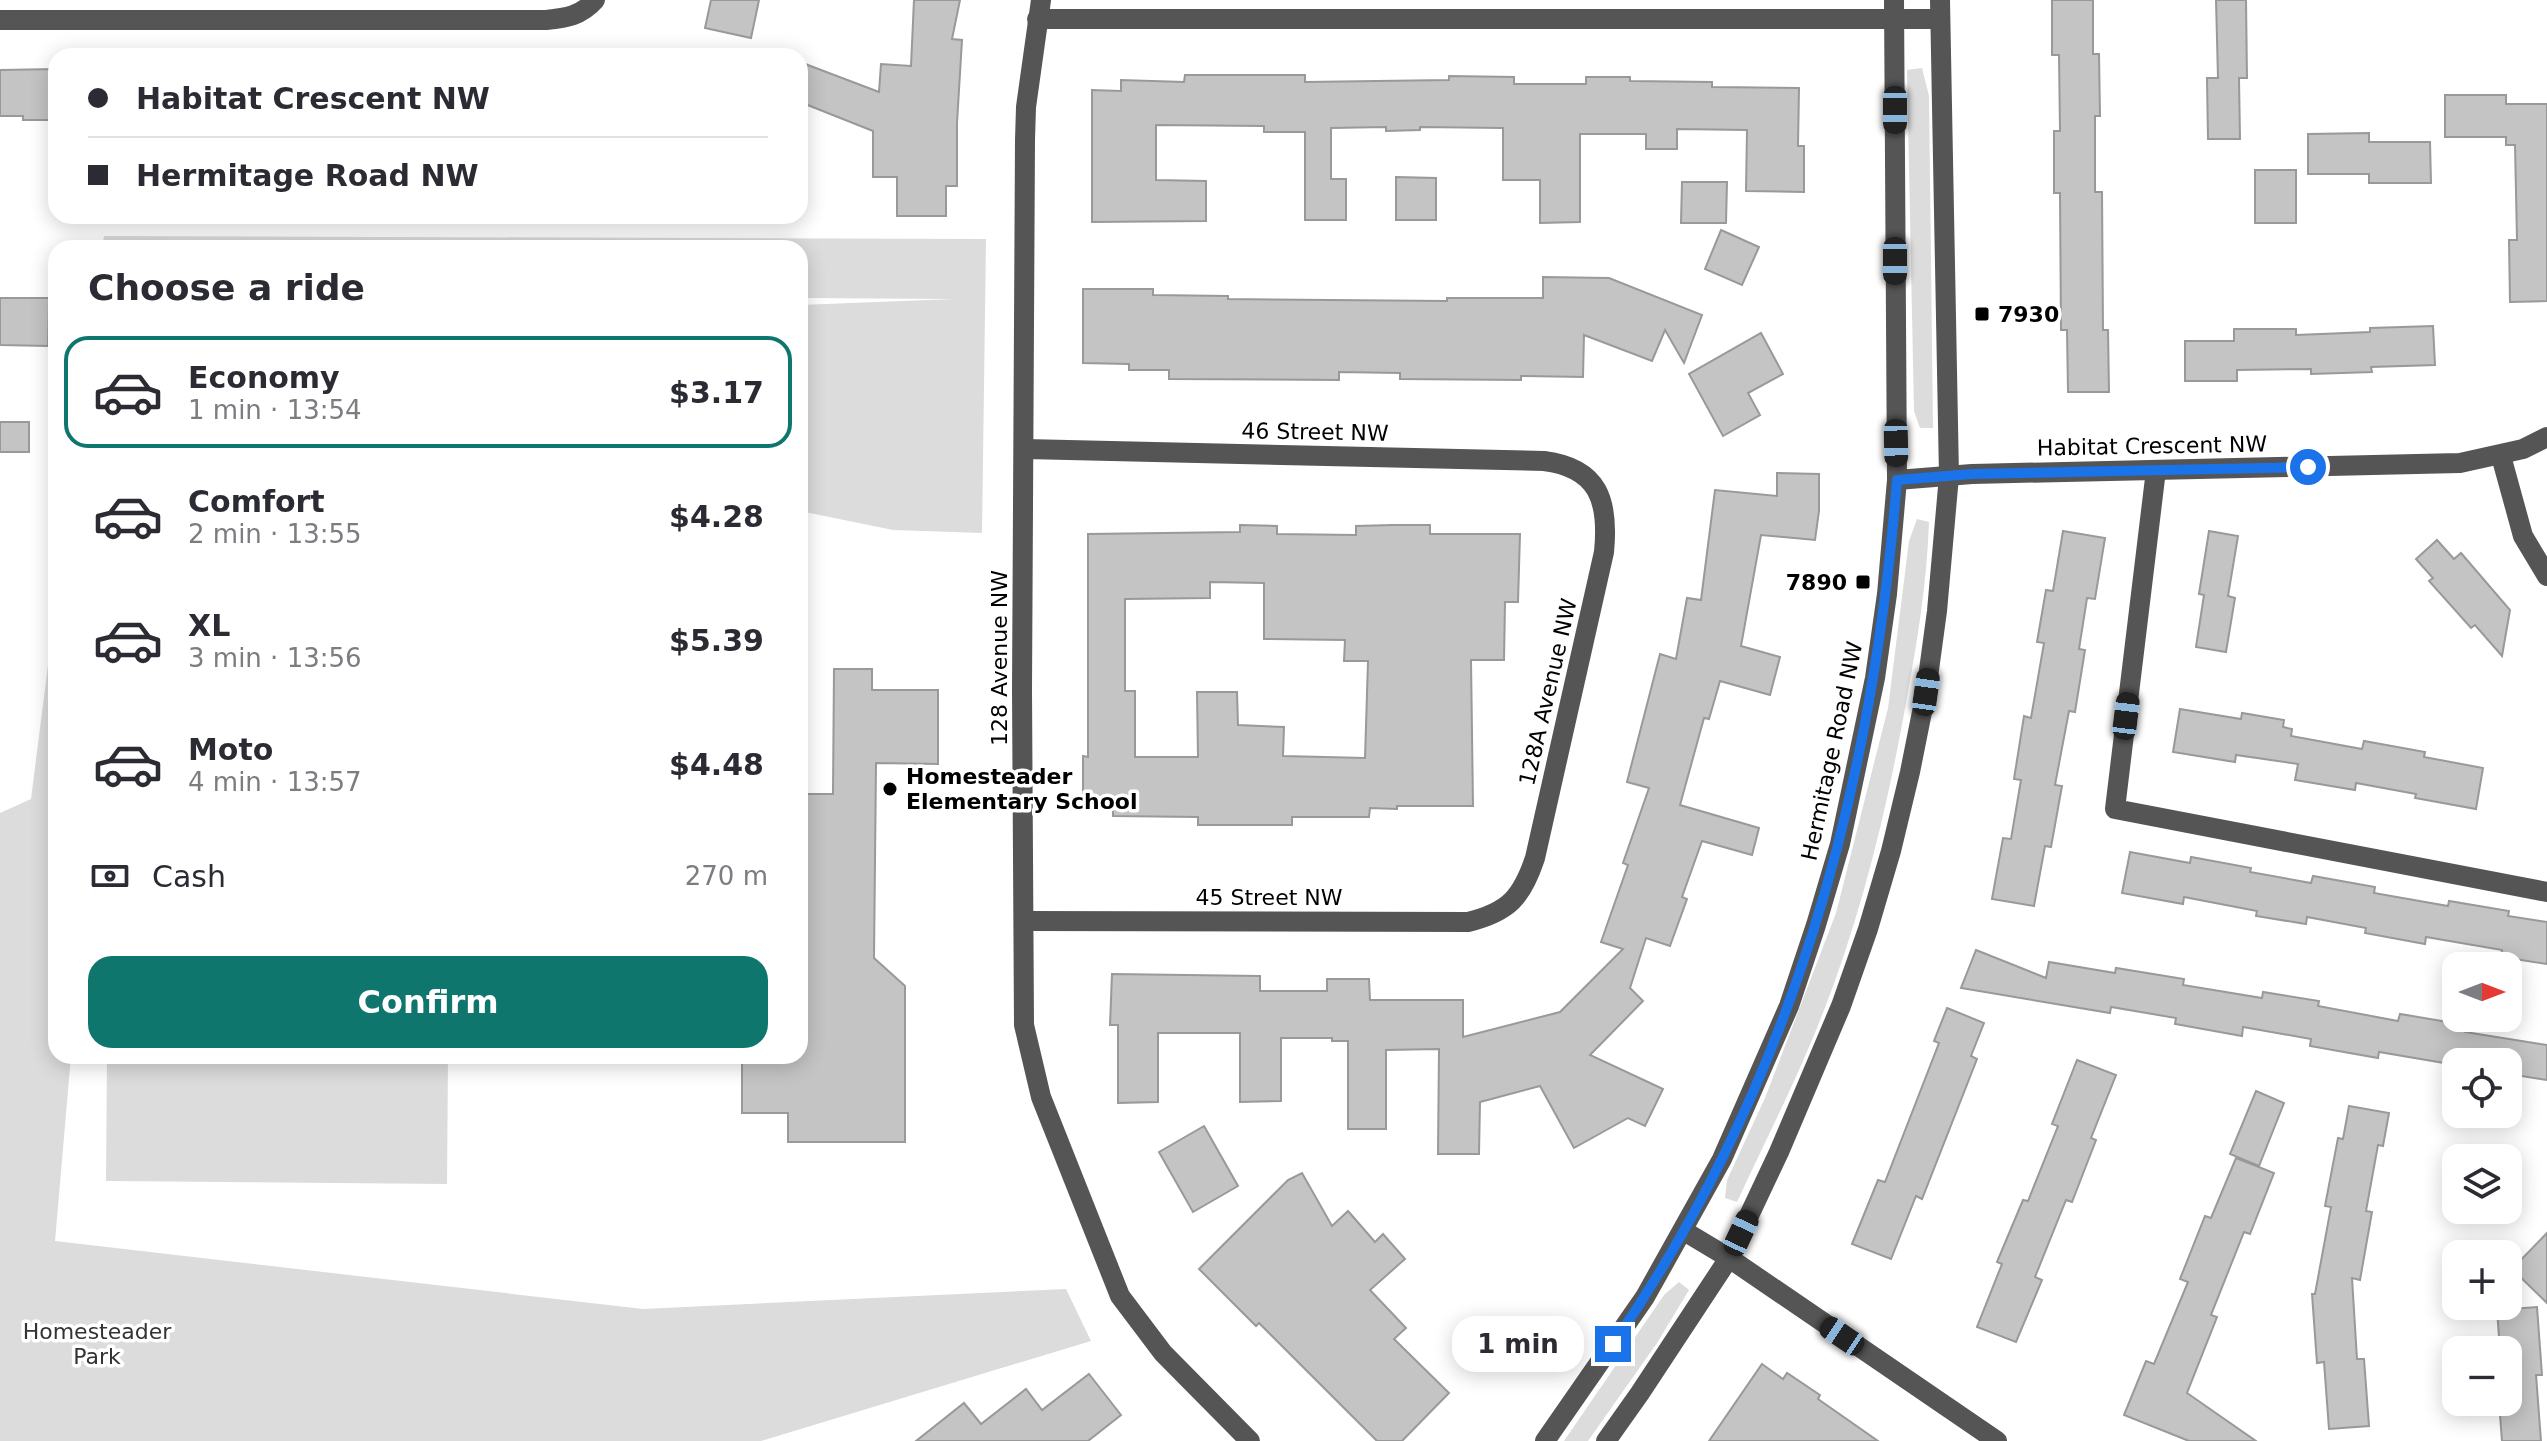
<!DOCTYPE html>
<meta charset="utf-8">
<style>
body{margin:0;font-family:"DejaVu Sans",sans-serif;background:#f2f2f3;color:#2b2b33;height:100vh;display:flex;flex-direction:column;font-size:30px;white-space:nowrap}
*{box-sizing:border-box;margin:0}
p{font-size:26px;color:#7c7c81}
.icon{flex:none;width:44px;height:44px;fill:none;stroke:currentColor;stroke-width:2;stroke-linecap:round;stroke-linejoin:round}
.map{position:relative;flex:1;overflow:hidden}
.side{position:absolute;left:48px;top:240px;width:760px;height:824px;display:flex;flex-direction:column;background:#fff;border-radius:24px;box-shadow:0 4px 20px #0003}
.side>*{flex:none}
.banner{position:absolute;left:48px;top:48px;width:760px;height:176px;border-radius:24px;box-shadow:0 4px 20px #0003;display:grid;align-content:center;height:176px;padding:0 40px;background:#fff}
.needle{width:52px;rotate:90deg}
.fabs{position:absolute;left:2442px;top:952px;display:grid;gap:16px}
.fabs a{display:grid;place-items:center;width:80px;height:80px;border-radius:16px;background:#fff;box-shadow:0 4px 20px #0003;font-size:40px}
.end{position:absolute;width:36px;height:36px;margin:-18px;border:10px solid #1a73e8;background:#fff;box-shadow:0 0 0 4px #fff}
.from{border-radius:50%}
.bubble{position:absolute;height:56px;border-radius:24px;background:#fff;box-shadow:0 4px 20px #0003;font-size:26px;font-weight:600;line-height:56px;text-align:center}
.car{position:absolute;width:24px;height:48px;margin:-24px -12px;border-radius:10px;box-shadow:0 0 6px 2px #0007;background:linear-gradient(#222 24%,#8ab4d8 0 40%,#222 0 76%,#8ab4d8 0 86%,#222 0)}
.banner b{display:flex;align-items:center;gap:28px;height:76px;font-size:30px}
.banner b+b{border-top:2px solid #e1e1e2}
.banner i{width:20px;height:20px;background:#2b2b33}
ul{padding:0;list-style:none}
li{display:flex;align-items:center;gap:24px;height:112px;margin:0 16px 12px;padding:0 24px;border:4px solid transparent;border-radius:24px}
li div{flex:1}
li b{display:block;font-size:30px}
li em{font-style:normal;font-weight:600}
li.on{border-color:#0f766e}
li>.icon{width:72px;height:72px;stroke-width:1.5}
h2{padding:0 40px;font-size:36px;line-height:96px}
.pay{display:flex;align-items:center;gap:20px;height:88px;padding:0 40px;font-size:30px}
.pay p{margin-inline-start:auto}
.button{display:flex;gap:16px;margin-top:auto;padding:16px 40px}
.button a{flex:1;height:92px;border-radius:24px;background:#0f766e;color:#fff;font-size:32px;font-weight:600;line-height:92px;text-align:center}
.map>svg:first-child{display:block}
.green{fill:#dcdcdc}
.building{fill:#c4c4c4;stroke:#999;stroke-width:2;fill-rule:evenodd}
.lines{fill:none;stroke-linecap:round;stroke-linejoin:round}
.minor{stroke:#555;stroke-width:20}
.route{stroke:#1a73e8;stroke-width:10}
.poi-dot{fill:#000;stroke:#fff;stroke-width:3}
.labels{text-anchor:middle;dominant-baseline:central;stroke-width:7;stroke-linejoin:round;paint-order:stroke}
.poi-label{font-size:22px;font-weight:bold;fill:#000;stroke:#fff;text-anchor:start}
.street-label{font-size:22px;fill:#000;stroke:#fff}
.park-label{font-size:22px;fill:#333;stroke:#fff}
</style>
<div class="map">
<svg width="2547" height="1441" viewBox="0 0 2547 1441">
<rect width="100%" height="100%" fill="#fff"/>
<g class="green">
<path d="M1922,68L1929,96L1933,428H1920L1914,411L1907,70Z"/>
<path d="M104,236L986,239L982,533L893,530L800,511V305L954,299L800,298V248H102Z"/>
<path d="M1917,519L1929,522C1927,583 1917,643 1906,703C1885,820 1856,938 1809,1047C1787,1099 1761,1150 1737,1202L1725,1198L1727,1180L1765,1098L1836,913L1888,708L1909,541Z"/>
<path d="M56,602V1056H71L55,1241L643,1309L1066,1289L1091,1341L761,1441H0V813L31,799Z"/>
<path d="M107,1056H448L447,1184L106,1181Z"/>
<path d="M1679,1282L1689,1290L1657,1343L1588,1441H1564L1664,1295Z"/>
</g>
<g class="building">
<path d="M711,0H759L751,38L705,28Z"/>
<path d="M914,0H960L952,39L962,40L957,123V186H946V216H897V177H873V131L800,102V62L879,92L881,64L911,66Z"/>
<path d="M2052,0H2093V54H2099L2100,116H2095V192H2102L2103,330H2108L2109,392H2068L2067,330H2061L2060,193H2054V131H2060L2059,55H2052Z"/>
<path d="M2216,0H2246L2247,78H2239L2240,139H2208L2207,78H2218Z"/>
<path d="M56,69V120H23V116H0V70Z"/>
<path d="M1185,75H1305V82L1449,80V76L1514,77V84H1586V77H1630V81L1712,82V87L1799,88L1798,146H1804V192L1746,191L1747,130L1677,129V149H1646V134H1580V222L1540,223V180H1503V128L1420,127V130L1386,131V127L1331,128V179H1346V220H1305V132H1264V126L1156,125V180L1206,181V221L1092,222V90L1121,91V80L1184,82Z"/>
<path d="M2445,95H2506V104H2547V301L2510,302L2509,240H2517L2515,145H2506V137H2445Z"/>
<path d="M2369,133V142H2430L2431,183H2369V174H2308V134Z"/>
<rect x="2255" y="170" width="41" height="53"/>
<path d="M1396,177L1436,178V220H1396Z"/>
<path d="M1682,182H1727L1726,223H1681Z"/>
<path d="M1721,230L1759,247L1742,285L1705,269Z"/>
<path d="M1543,277L1609,278L1702,315L1684,363L1665,330L1652,361L1584,335L1583,377L1521,376V380L1400,379V373L1339,372V380L1169,379V370H1129V364L1083,363V289H1153V295L1228,296V299L1447,301V298H1543Z"/>
<path d="M0,298H49L48,346L0,345Z"/>
<path d="M2433,326L2435,365L2371,367L2372,372L2311,374V369L2237,370V381H2185V341H2234V329H2296V335L2370,332V328Z"/>
<path d="M1761,333L1783,374L1748,393L1760,415L1723,436L1689,374Z"/>
<rect x="0" y="422" width="29" height="30"/>
<path d="M1777,473L1819,474V511L1815,540L1761,535L1741,646L1780,657L1770,695L1720,681L1709,719L1704,718L1680,805L1759,828L1752,855L1702,841L1682,897L1687,899L1670,946L1646,938L1630,988L1643,1001L1590,1055L1663,1089L1645,1126L1628,1118L1574,1148L1540,1086L1480,1102L1479,1154H1438L1439,1049L1386,1050V1129H1348V1041H1332V1038H1281V1101L1240,1102V1033H1158V1102L1118,1103V1025H1110L1112,974L1260,976V991H1327V979H1369L1370,1000H1463V1037L1560,1012L1623,949L1601,942L1628,865L1623,863L1649,788L1627,782L1660,654L1676,659L1687,598L1701,600L1715,490L1777,496Z"/>
<path d="M1240,525L1277,526V534L1356,535V526L1393,525H1430V534H1520L1518,602H1505L1504,660H1471L1473,806H1397V809L1370,808L1369,817H1292V825H1198V817L1113,816V806H1083V756L1088,757V534L1240,532ZM1210,582L1264,583V639L1345,640L1344,661H1368L1365,758L1283,756L1284,727L1238,725L1237,692H1197L1198,757H1135V691H1125V599L1210,598Z"/>
<path d="M2063,531L2105,538L2095,599L2087,598L2079,649L2085,650L2075,712L2069,711L2055,785L2062,786L2051,847L2045,846L2034,906L1992,899L2003,838L2011,839L2021,780L2014,779L2024,716L2031,718L2044,643L2037,642L2046,590L2053,591Z"/>
<path d="M2209,531L2238,536L2228,596L2235,598L2226,652L2196,647L2204,595L2199,594Z"/>
<path d="M2437,540L2454,559L2461,553L2510,610L2502,656L2475,625L2471,628L2429,581L2433,578L2416,559Z"/>
<path d="M834,669H872V690H938V764L876,763L874,958L905,986V1142H788V1113H742V1056H800V794H833Z"/>
<path d="M2180,709L2241,719L2242,713L2284,720L2283,727L2292,729L2291,736L2362,749L2364,741L2425,752L2424,757L2483,768L2476,809L2415,798L2416,794L2356,783L2355,790L2295,780L2298,764L2236,755L2235,762L2173,752Z"/>
<path d="M2130,852L2190,863L2191,857L2251,868L2250,872L2311,883L2313,876L2375,887L2374,893L2448,906L2449,901L2509,911L2508,916L2547,922V964L2501,957L2502,950L2426,937L2425,944L2365,933L2366,928L2307,917L2306,924L2256,916L2257,911L2184,897L2183,904L2122,893Z"/>
<path d="M1976,950L2046,978L2049,962L2115,973L2116,968L2184,979L2183,985L2262,998L2263,992L2319,1001L2318,1006L2398,1021L2400,1014L2466,1025L2465,1032L2547,1045V1080L2508,1074V1062H2456V1065L2379,1052L2378,1058L2310,1046L2311,1039L2243,1027L2242,1036L2175,1024L2176,1018L2111,1007L2110,1013L1961,988Z"/>
<path d="M1947,1008L1984,1023L1971,1056L1977,1059L1922,1199L1916,1196L1891,1259L1852,1244L1878,1180L1885,1182L1939,1043L1934,1041Z"/>
<path d="M2077,1060L2116,1075L2091,1138L2096,1140L2072,1202L2066,1200L2035,1277L2042,1280L2016,1342L1977,1327L2002,1264L1997,1262L2023,1200L2028,1201L2058,1126L2052,1124Z"/>
<path d="M2256,1091L2284,1103L2259,1166L2230,1154Z"/>
<path d="M2349,1106L2389,1113L2383,1146L2378,1145L2366,1211L2372,1212L2360,1280L2352,1278L2357,1359H2364L2369,1426L2329,1429L2324,1362L2317,1363L2312,1294H2315L2331,1207L2325,1206L2338,1138L2343,1139Z"/>
<path d="M1204,1126L1238,1186L1193,1212L1159,1152Z"/>
<path d="M2236,1158L2274,1173L2250,1234L2244,1232L2211,1315L2217,1317L2187,1393L2256,1441H2189L2124,1415L2146,1361L2154,1364L2188,1282L2180,1279L2205,1216L2211,1218Z"/>
<path d="M1302,1173L1332,1226L1348,1211L1375,1242L1383,1234L1405,1259L1370,1290L1406,1328L1394,1339L1449,1393L1402,1441H1377L1259,1323L1256,1326L1199,1269L1288,1180Z"/>
<path d="M2547,1233V1303L2512,1269Z"/>
<path d="M2537,1307L2542,1375H2536L2541,1441H2502L2499,1402H2508V1350H2500L2497,1310Z"/>
<path d="M1762,1364L1783,1379L1787,1373L1820,1395L1818,1399L1878,1441H1709Z"/>
<path d="M1089,1374L1121,1415L1088,1441H916L964,1403L981,1424L1026,1389L1042,1410Z"/>
</g>
<g class="lines">
<g class="minor">
<path d="M1041,0L1026,107L1025,140L1022,690L1024,1025L1041,1097L1120,1296L1163,1353L1250,1441"/>
<path d="M1037,19H1940"/>
<path d="M0,20H546C566,18 581,16 595,0"/>
<path d="M2501,456L2523,536L2547,576"/>
<path d="M2156,470L2115,809L2547,892"/>
<path d="M1897,480L1972,474L2460,463L2523,449L2547,437"/>
<path d="M1024,921L1468,922C1509,912 1522,897 1535,858L1604,552C1609,501 1599,468 1544,461L1025,449"/>
<path d="M1684,1231L1729,1258L1997,1441"/>
<path d="M1545,1441L1645,1297L1722,1159L1789,1006L1816,925L1840,844L1875,678L1887,594L1897,480L1894,0"/>
<path d="M1606,1441L1640,1393L1729,1258L1779,1152L1841,1006L1868,929L1891,851L1910,772L1926,692L1937,611L1949,476L1940,0"/>
</g>
</g>
<g class="lines">
<path class="route" d="M1613,1344C1793,1083 1872,793 1897,480L1972,474L2308,467"/>
</g>
<g class="poi-dot">
<rect x="1974" y="306" width="16" height="16" rx="4"/>
<rect x="1855" y="574" width="16" height="16" rx="4"/>
<circle cx="890" cy="789" r="8"/>
</g>
<g class="labels">
<g class="poi-label">
<text x="1998" y="314">7930</text>
<text x="1847" y="582" text-anchor="end">7890</text>
<text x="906" y="776">Homesteader<tspan x="906" dy="25">Elementary School</tspan></text>
</g>
<g class="street-label">
<text transform="translate(1315 432) rotate(1)">46 Street NW</text>
<text transform="translate(2152 446) rotate(-1)">Habitat Crescent NW</text>
<text transform="translate(999 658) rotate(-90)">128 Avenue NW</text>
<text transform="translate(1548 692) rotate(-77)">128A Avenue NW</text>
<text transform="translate(1832 751) rotate(-78)">Hermitage Road NW</text>
<text x="1269" y="897">45 Street NW</text>
</g>
<g class="park-label">
<text x="97" y="1331">Homesteader<tspan x="97" dy="25">Park</tspan></text>
</g>
</g>
</svg>
<div class="fabs">
<a><svg class="needle" viewBox="-14 -14 28 28"><path d="M0-13l5 13h-10z" fill="#e53935"/><path d="M0 13l5-13h-10z" fill="#7c7c81"/></svg></a>
<a><svg class="icon" aria-label="locate" viewBox="0 0 24 24"><circle cx="12" cy="12" r="6"/><path d="M12 2v4M12 18v4M2 12h4M18 12h4"/></svg></a>
<a><svg class="icon" aria-label="layers" viewBox="0 0 24 24"><path d="M12 4l9 5-9 5-9-5zM3 14l9 5 9-5"/></svg></a>
<a>+</a>
<a>−</a>
</div>
<i class="end from" style="left:2308px;top:467px"></i>
<i class="end" style="left:1613px;top:1344px"></i>
<div class="bubble" style="left:1452px;top:1316px;width:132px">1 min</div>
<i class="car" style="left:1895px;top:110px;rotate:180deg"></i>
<i class="car" style="left:1895px;top:261px;rotate:180deg"></i>
<i class="car" style="left:1896px;top:443px;rotate:179deg"></i>
<i class="car" style="left:1926px;top:692px;rotate:8deg"></i>
<i class="car" style="left:2126px;top:716px;rotate:7deg"></i>
<i class="car" style="left:1741px;top:1233px;rotate:25deg"></i>
<i class="car" style="left:1842px;top:1336px;rotate:304deg"></i>
<div class="banner">
<b><i class="from"></i>Habitat Crescent NW</b>
<b><i></i>Hermitage Road NW</b>
</div>
<section class="side">
<h2>Choose a ride</h2>
<ul>
<li class="on"><svg class="icon" aria-label="car" viewBox="0 0 24 24"><path d="M5 17H2v-5l4-1 3-4h7l3 4 3 1v5h-3M9 17h6M6 11h13"/><circle cx="7" cy="17" r="2"/><circle cx="17" cy="17" r="2"/></svg><div><b>Economy</b><p>1 min · 13:54</p></div><em>$3.17</em></li>
<li><svg class="icon" aria-label="car" viewBox="0 0 24 24"><path d="M5 17H2v-5l4-1 3-4h7l3 4 3 1v5h-3M9 17h6M6 11h13"/><circle cx="7" cy="17" r="2"/><circle cx="17" cy="17" r="2"/></svg><div><b>Comfort</b><p>2 min · 13:55</p></div><em>$4.28</em></li>
<li><svg class="icon" aria-label="car" viewBox="0 0 24 24"><path d="M5 17H2v-5l4-1 3-4h7l3 4 3 1v5h-3M9 17h6M6 11h13"/><circle cx="7" cy="17" r="2"/><circle cx="17" cy="17" r="2"/></svg><div><b>XL</b><p>3 min · 13:56</p></div><em>$5.39</em></li>
<li><svg class="icon" aria-label="car" viewBox="0 0 24 24"><path d="M5 17H2v-5l4-1 3-4h7l3 4 3 1v5h-3M9 17h6M6 11h13"/><circle cx="7" cy="17" r="2"/><circle cx="17" cy="17" r="2"/></svg><div><b>Moto</b><p>4 min · 13:57</p></div><em>$4.48</em></li>
</ul>
<div class="pay"><svg class="icon" aria-label="cash" viewBox="0 0 24 24"><path d="M3 7h18v10H3z"/><circle cx="12" cy="12" r="2"/></svg>Cash<p>270 m</p></div>
<div class="button"><a>Confirm</a></div>
</section>
</div>
